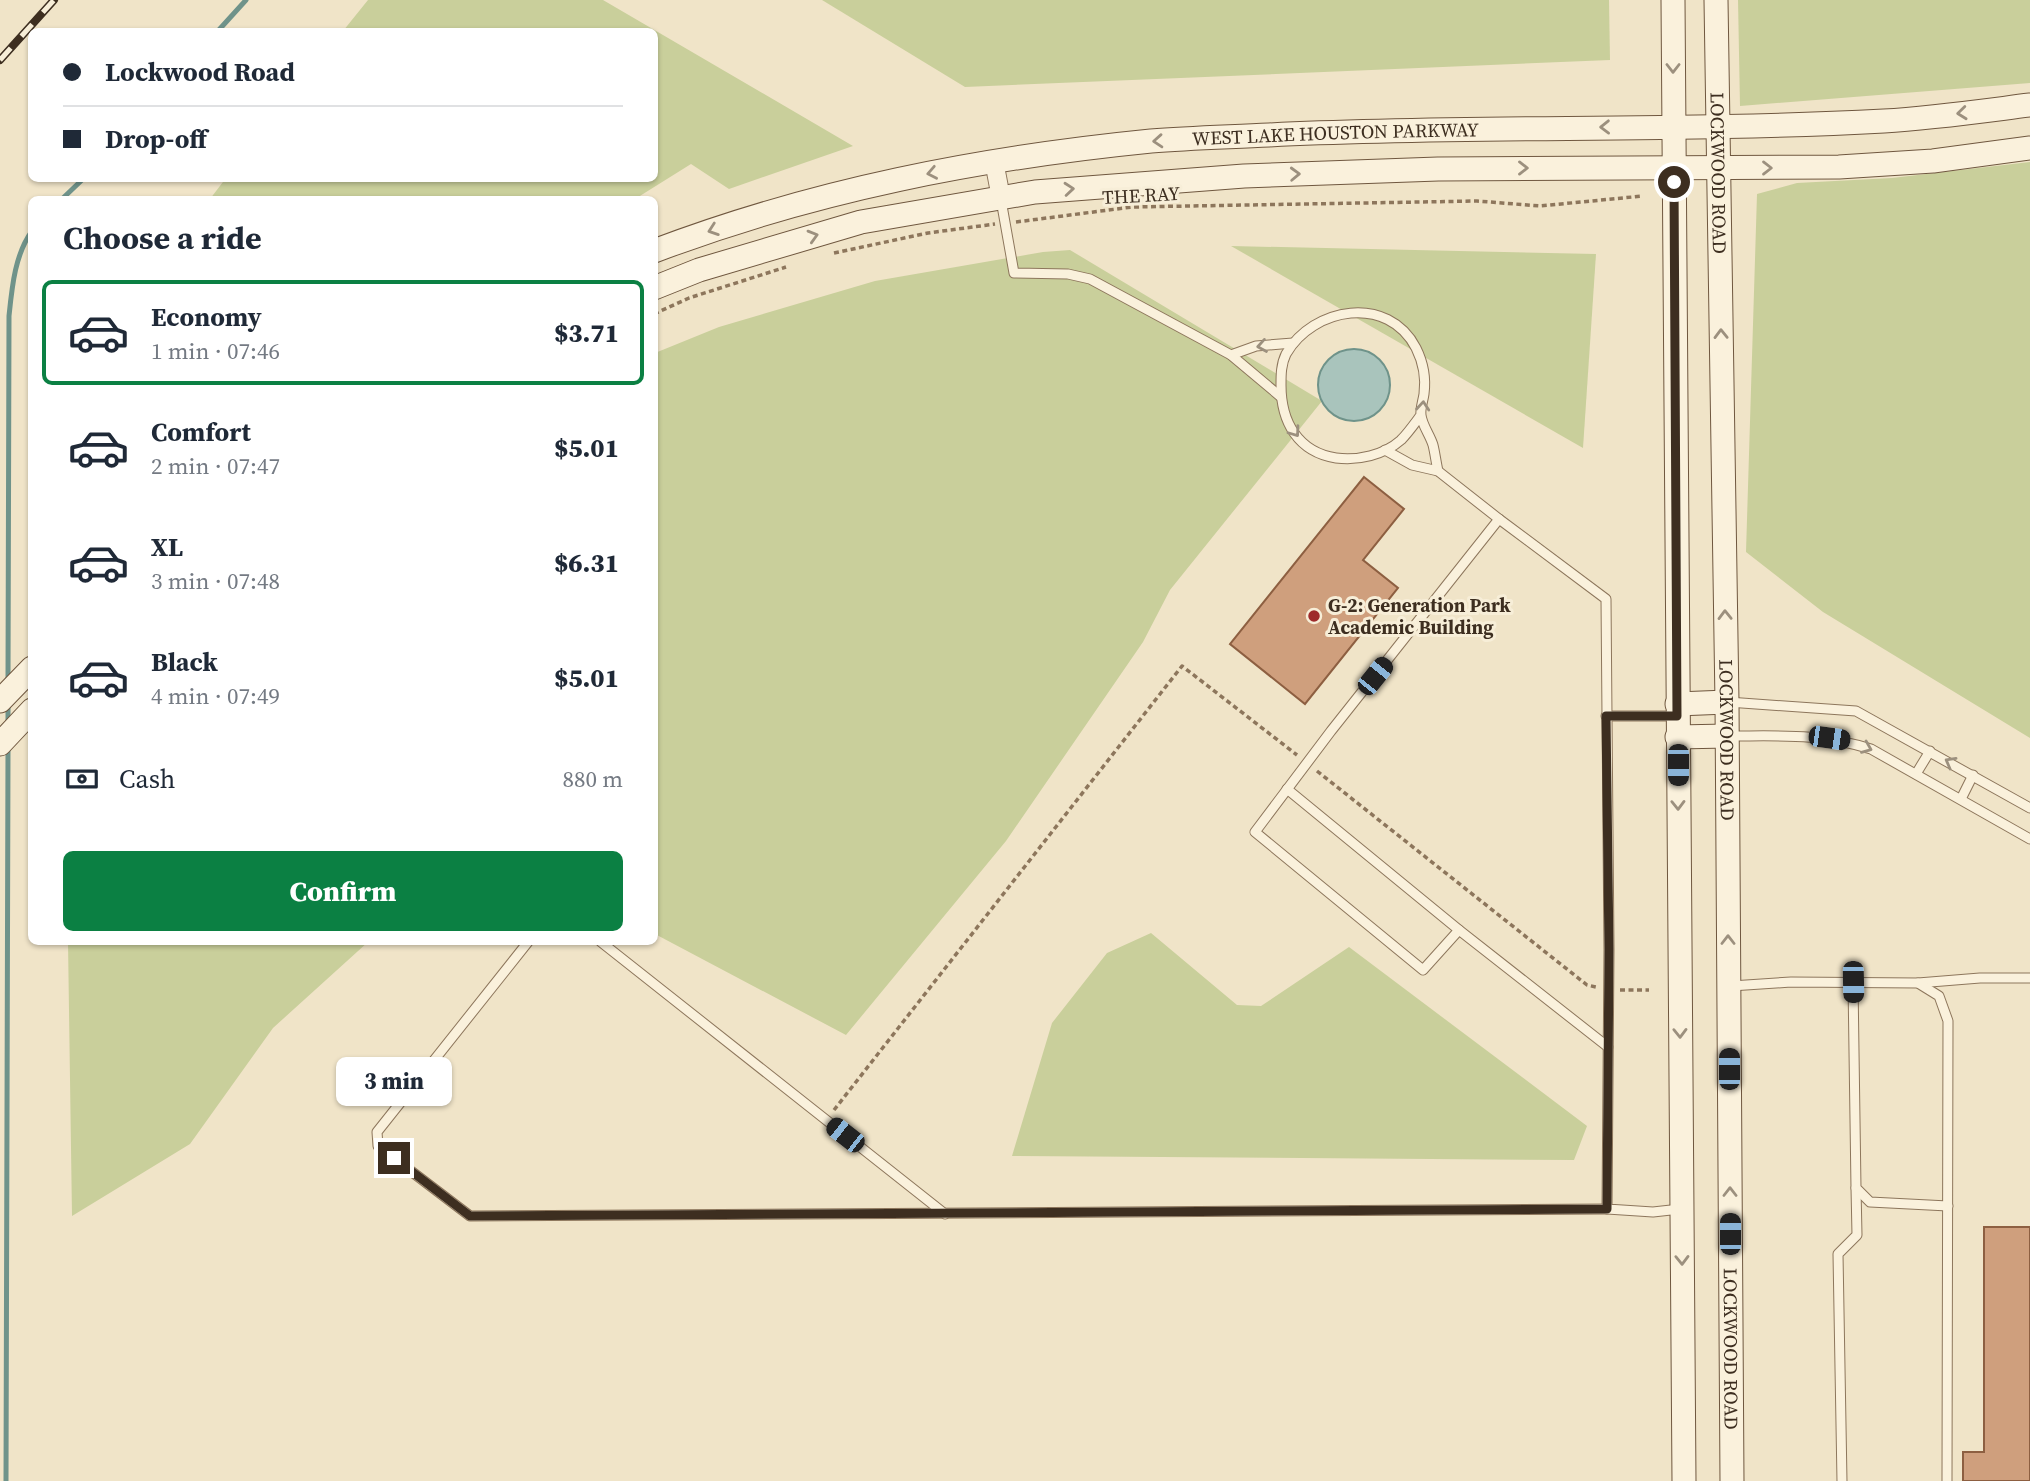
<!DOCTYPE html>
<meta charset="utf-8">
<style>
body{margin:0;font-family:"Source Serif 4",serif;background:#f6f6f7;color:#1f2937;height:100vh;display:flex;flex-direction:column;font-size:26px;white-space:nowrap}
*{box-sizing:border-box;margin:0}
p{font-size:23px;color:#747a83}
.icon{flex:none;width:38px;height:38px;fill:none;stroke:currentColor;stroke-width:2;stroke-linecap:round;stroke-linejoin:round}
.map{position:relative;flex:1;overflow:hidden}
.panel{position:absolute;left:28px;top:196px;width:630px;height:749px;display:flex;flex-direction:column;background:#fff;border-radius:10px;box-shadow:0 2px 5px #0004}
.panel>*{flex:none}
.hud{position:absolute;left:28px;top:28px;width:630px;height:154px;border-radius:10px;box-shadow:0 2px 5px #0004;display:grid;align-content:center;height:154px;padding:0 35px;background:#fff}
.end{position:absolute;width:32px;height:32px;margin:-16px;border:9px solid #3d2e20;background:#fff;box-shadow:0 0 0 4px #fff}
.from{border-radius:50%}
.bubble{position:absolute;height:49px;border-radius:10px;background:#fff;box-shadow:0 2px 5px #0004;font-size:23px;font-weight:800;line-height:49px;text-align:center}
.car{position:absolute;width:21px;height:42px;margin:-21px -10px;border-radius:9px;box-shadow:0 0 5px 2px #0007;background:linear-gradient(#222 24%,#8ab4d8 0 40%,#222 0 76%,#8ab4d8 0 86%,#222 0)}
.hud b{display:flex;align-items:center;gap:24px;height:66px;font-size:26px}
.hud b+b{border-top:2px solid #e0e1e3}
.hud i{width:18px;height:18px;background:#1f2937}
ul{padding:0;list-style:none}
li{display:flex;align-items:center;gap:21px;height:105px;margin:0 14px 10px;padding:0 21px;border:4px solid transparent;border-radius:10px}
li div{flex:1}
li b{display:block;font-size:26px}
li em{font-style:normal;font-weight:800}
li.current{border-color:#0b8043}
li>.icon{width:63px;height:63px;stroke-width:1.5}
h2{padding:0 35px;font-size:32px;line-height:84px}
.pay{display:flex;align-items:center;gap:18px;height:77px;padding:0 35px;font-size:26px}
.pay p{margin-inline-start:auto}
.button{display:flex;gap:14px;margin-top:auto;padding:14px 35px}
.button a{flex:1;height:80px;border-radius:10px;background:#0b8043;color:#fff;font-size:28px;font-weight:800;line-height:80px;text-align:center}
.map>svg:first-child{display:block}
.green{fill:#c9cf9b}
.water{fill:#a9c4bc;stroke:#6f938a;stroke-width:2}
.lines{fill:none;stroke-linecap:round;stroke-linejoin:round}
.stream{stroke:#6f938a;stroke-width:5}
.building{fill:#cf9f7d;stroke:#8d5f41;stroke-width:2}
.service-casing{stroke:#8d765c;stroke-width:11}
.minor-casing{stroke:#8d765c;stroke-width:20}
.secondary-casing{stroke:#6f573f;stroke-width:25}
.path{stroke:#8d765c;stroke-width:3.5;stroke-dasharray:5 3.5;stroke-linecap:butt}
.service{stroke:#faf1dc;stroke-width:9}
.minor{stroke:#faf1dc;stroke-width:18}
.secondary{stroke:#faf1dc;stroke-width:23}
.rail-casing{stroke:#3d2e20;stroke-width:8}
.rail{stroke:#f7eed8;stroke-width:5;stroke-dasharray:16;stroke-linecap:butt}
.oneway{stroke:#9c907e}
.route{stroke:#3d2e20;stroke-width:9}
.poi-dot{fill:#9e2a2b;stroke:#f7eed8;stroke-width:2.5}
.labels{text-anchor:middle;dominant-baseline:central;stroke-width:6;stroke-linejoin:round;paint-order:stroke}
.street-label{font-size:19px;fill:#3d2e20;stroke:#f7eed8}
.poi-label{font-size:19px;font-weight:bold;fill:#3d2e20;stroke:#f7eed8;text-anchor:start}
</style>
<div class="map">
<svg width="2030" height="1481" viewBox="0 0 2030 1481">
<rect width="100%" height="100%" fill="#f0e4c8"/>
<g class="green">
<path d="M368,0H603L853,146L729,189L691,164L635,199H210L226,178H654V32L343,31Z"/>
<path d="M822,0H1609L1610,60L965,87Z"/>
<path d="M1738,0H2030V83L1740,106Z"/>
<path d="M2030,162V738L1823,612L1746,552L1757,194L1797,183L1892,178Z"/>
<path d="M1231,246L1596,254L1583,448Z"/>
<path d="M1070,250L1322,401L1170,590L1143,642L1006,841L846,1035L655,934V353L719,327L875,281L1043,252Z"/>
<path d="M1151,933L1237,1005L1261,1006L1349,947L1587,1126L1574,1160L1012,1156L1052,1023L1107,953Z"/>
<path d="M68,942H368L273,1028L190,1144L72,1216Z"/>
</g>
<circle class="water" cx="1354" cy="385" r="36"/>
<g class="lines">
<g class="stream">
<path d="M217,32L246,0"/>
<path d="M61,200L84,178"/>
<path d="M8,682L9,316C12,287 15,254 32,231"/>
<path d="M8,724V702"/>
<path d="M6,1481L8,748"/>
</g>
</g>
<g class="building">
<path d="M1364,477L1404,509L1363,560L1398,588L1305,704L1230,644Z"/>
<path d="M1984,1227H2030V1481H1963V1452H1984Z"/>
</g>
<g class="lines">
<g class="service-casing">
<g id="service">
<path d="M1001,200L1014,273L1068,274L1090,279L1231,355L1281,397"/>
<path d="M1231,355L1256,346L1293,343"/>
<path d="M1421,415C1415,423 1408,433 1401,440C1384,455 1358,461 1336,458C1298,452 1281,422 1281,385C1281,375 1281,364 1286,354C1313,307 1388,294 1416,348C1423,362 1426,379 1424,394C1423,401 1420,409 1421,415C1422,425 1430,435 1433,445C1435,453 1436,462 1438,471"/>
<path d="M1385,450L1412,465L1438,471L1499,519"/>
<path d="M1728,702L1856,711L2030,808"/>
<path d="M1606,716H1677"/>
<path d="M1729,736C1780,736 1821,733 1871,749L2030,839"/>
<path d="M1916,774L1930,751"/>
<path d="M1287,789L1459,930L1608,1047"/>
<path d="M1961,799L1973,775"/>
<path d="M1459,930L1423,970L1255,832L1331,731L1499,519L1606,599L1609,949L1607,1209L1653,1212L1680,1209"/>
<path d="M528,942L377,1132L378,1146L470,1216L1607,1209"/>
<path d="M601,942L945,1214"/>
<path d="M1853,983L1856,1188L1870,1202L1948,1206"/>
<path d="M1918,983L1980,978H2030"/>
<path d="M1731,986L1791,982L1918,983L1939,996L1948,1021L1947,1481"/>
<path d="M1842,1481L1838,1254L1857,1235L1856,1188"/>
</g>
</g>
<g class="minor-casing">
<path id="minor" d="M994,161L1001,198"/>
</g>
<g class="secondary-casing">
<g id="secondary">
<path d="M1673,0L1684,1481"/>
<path id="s1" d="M1716,0L1727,702L1732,1481"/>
<path id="s2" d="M654,251C815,190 980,158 1151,141C1190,138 1230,137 1269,135C1474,125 1679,132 1884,121C1933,118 1982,111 2030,105"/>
<path d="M654,288L699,270L861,222L1035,192L1244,176L1438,169L1839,167L1933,161L2030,148"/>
<path d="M0,701L32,668"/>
<path d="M1677,704L1727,702"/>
<path d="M1677,737L1727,736"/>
<path d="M0,744L32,710"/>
</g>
</g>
<g class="path">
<path d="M1016,222L1132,207L1477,201L1540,206L1643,196"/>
<path d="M834,253L928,233L995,224"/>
<path d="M654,314L689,298L786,267"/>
<path d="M1317,771L1587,985L1596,987"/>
<path d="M1620,990H1649"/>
<path d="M834,1110L1182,666L1297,755"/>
</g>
<use href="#service" class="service"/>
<use href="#minor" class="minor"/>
<use href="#secondary" class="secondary"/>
<g class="rail-casing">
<path id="rail" d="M0,60L54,0"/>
</g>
<use href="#rail" class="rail"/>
</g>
<defs><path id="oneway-chevron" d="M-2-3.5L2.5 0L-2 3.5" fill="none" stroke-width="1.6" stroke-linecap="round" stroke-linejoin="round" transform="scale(1.75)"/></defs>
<g class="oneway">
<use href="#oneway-chevron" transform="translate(1673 68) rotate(90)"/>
<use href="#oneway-chevron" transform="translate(1962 113) rotate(174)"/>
<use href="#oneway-chevron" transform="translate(1605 127) rotate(179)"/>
<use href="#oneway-chevron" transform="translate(1158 141) rotate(176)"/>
<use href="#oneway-chevron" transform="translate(1523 168)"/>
<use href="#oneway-chevron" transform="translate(1767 168)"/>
<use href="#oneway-chevron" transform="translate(932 173) rotate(169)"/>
<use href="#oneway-chevron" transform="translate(1295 174) rotate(-2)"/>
<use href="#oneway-chevron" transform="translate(1069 189) rotate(-5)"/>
<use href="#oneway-chevron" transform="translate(713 230) rotate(161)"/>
<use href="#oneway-chevron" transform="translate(813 236) rotate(-16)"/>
<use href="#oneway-chevron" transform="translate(1721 334) rotate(-91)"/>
<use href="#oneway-chevron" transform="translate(1262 346) rotate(170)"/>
<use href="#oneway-chevron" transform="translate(1423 406) rotate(-85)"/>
<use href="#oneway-chevron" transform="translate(1295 432) rotate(54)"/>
<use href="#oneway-chevron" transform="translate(1725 615) rotate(-91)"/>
<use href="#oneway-chevron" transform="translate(1867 748) rotate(22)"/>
<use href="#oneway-chevron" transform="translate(1950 762) rotate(-151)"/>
<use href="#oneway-chevron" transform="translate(1678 805) rotate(89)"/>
<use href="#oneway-chevron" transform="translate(1728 940) rotate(-90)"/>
<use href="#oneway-chevron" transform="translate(1680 1033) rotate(89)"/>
<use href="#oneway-chevron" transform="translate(1730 1192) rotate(-90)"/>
<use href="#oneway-chevron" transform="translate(1682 1260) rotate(89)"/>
</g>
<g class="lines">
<path class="route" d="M394,1158L470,1216L1607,1209L1609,949L1606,716H1677L1674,182"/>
</g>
<circle class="poi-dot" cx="1314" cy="616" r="7"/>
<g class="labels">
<g class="street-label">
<text stroke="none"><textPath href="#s2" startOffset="695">WEST LAKE HOUSTON PARKWAY</textPath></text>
<text stroke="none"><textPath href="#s1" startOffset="173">LOCKWOOD ROAD</textPath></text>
<text transform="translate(1141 195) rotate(-3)">THE RAY</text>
<text stroke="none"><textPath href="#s1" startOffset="740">LOCKWOOD ROAD</textPath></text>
<text stroke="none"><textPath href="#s1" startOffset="1349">LOCKWOOD ROAD</textPath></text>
</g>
<g class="poi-label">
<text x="1328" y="605">G-2: Generation Park<tspan x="1328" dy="22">Academic Building</tspan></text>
</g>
</g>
</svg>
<i class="end from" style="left:1674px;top:182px"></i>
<i class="end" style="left:394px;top:1158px"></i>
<div class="bubble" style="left:336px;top:1057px;width:116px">3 min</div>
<i class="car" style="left:1375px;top:676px;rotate:39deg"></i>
<i class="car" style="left:1829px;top:738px;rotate:98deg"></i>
<i class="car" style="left:1678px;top:765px;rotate:180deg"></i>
<i class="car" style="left:1853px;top:982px;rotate:179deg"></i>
<i class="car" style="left:1729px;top:1069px;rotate:0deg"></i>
<i class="car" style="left:845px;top:1135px;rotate:308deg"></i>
<i class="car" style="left:1730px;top:1234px;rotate:0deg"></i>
<div class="hud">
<b><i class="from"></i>Lockwood Road</b>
<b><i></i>Drop-off</b>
</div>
<section class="panel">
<h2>Choose a ride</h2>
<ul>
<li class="current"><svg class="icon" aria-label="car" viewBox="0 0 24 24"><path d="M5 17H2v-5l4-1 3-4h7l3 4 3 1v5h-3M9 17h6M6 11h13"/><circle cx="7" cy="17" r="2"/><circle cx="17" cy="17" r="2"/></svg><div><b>Economy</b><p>1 min · 07:46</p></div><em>$3.71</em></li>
<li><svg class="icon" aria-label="car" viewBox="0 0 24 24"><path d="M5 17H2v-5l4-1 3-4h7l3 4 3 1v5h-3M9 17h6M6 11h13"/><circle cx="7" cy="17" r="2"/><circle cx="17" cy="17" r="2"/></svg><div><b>Comfort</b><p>2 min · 07:47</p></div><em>$5.01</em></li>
<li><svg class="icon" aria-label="car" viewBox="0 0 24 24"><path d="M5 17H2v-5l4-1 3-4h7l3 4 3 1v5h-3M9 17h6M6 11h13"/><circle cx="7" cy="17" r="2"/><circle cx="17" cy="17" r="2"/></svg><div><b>XL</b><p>3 min · 07:48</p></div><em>$6.31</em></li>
<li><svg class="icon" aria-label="car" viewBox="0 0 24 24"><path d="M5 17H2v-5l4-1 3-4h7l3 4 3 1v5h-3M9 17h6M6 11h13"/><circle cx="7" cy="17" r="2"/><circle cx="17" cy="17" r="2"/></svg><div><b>Black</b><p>4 min · 07:49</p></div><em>$5.01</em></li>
</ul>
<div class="pay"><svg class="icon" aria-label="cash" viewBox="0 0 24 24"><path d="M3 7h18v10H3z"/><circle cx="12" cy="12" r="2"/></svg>Cash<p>880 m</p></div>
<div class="button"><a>Confirm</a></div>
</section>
</div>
